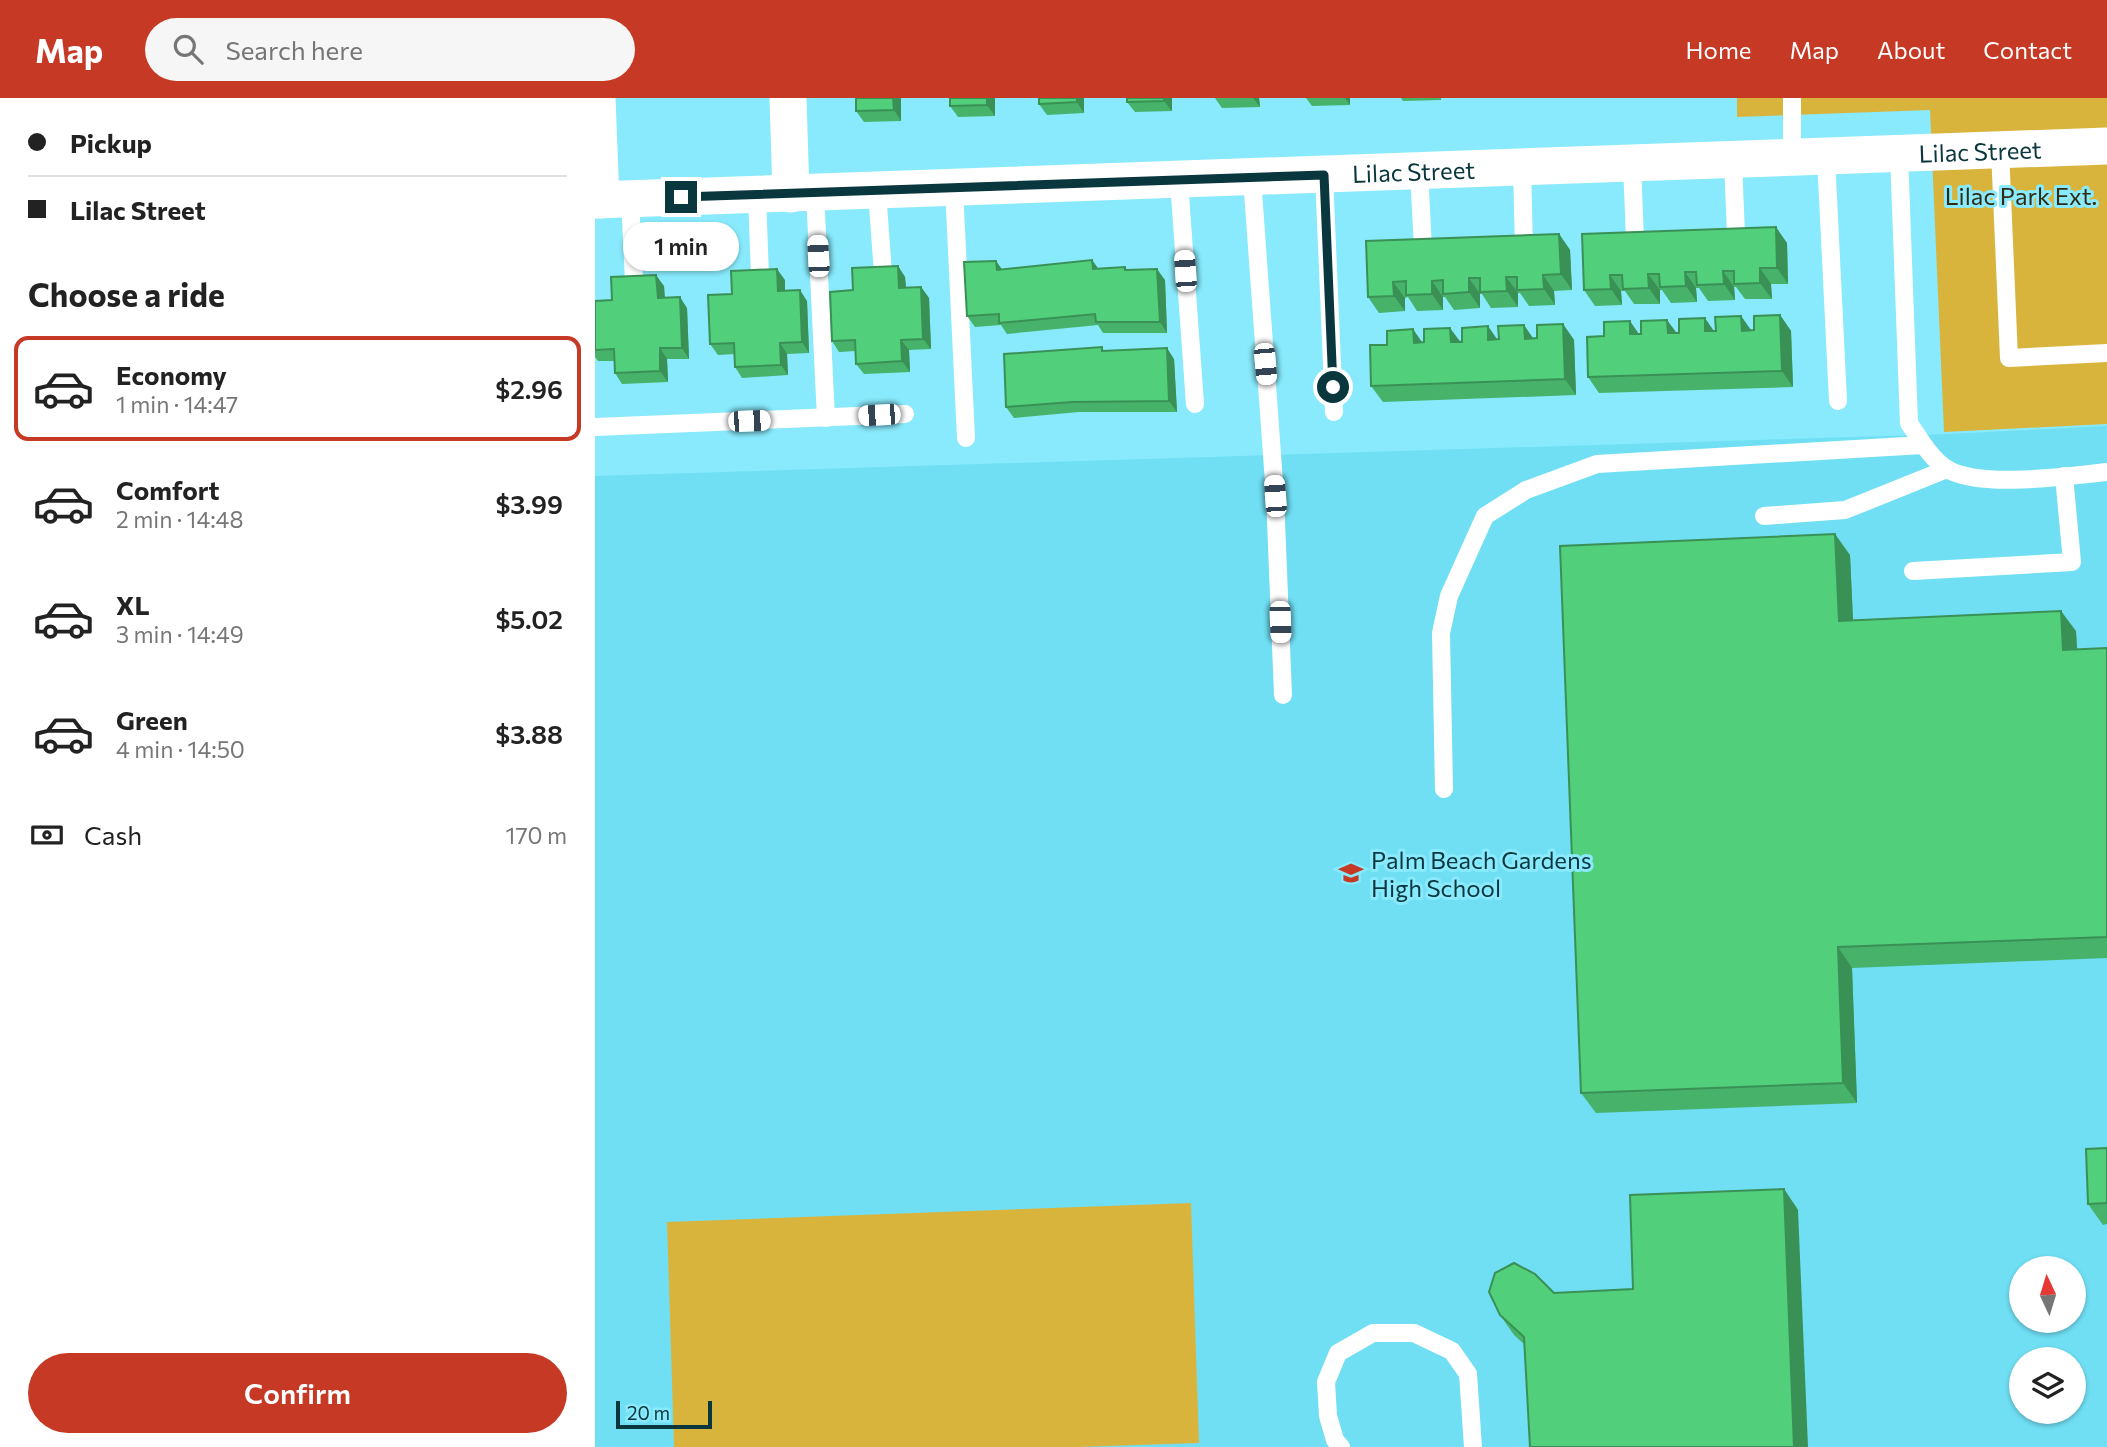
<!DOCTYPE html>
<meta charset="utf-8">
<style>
body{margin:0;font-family:Commissioner,sans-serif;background:#f6f6f6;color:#222;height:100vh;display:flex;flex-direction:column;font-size:26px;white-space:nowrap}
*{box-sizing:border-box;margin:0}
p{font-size:23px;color:#767676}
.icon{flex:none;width:38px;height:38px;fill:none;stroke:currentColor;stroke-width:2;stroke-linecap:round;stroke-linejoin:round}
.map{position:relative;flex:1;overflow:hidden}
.panel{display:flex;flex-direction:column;background:#fff;width:595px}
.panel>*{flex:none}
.hud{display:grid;align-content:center;height:154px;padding:0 28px;background:#fff}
.needle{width:46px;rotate:356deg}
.tools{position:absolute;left:1414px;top:1158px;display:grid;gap:14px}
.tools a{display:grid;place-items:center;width:77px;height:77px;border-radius:50%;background:#fff;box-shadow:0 2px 5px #0004;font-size:35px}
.scale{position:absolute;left:21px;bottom:18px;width:96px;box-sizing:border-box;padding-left:7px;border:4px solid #0a363e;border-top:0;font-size:19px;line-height:24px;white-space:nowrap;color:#0a363e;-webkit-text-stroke:5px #88eafc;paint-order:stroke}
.end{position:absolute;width:32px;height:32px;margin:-16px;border:9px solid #0a363e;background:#fff;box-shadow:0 0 0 4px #fff}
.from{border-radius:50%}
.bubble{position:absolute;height:49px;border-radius:24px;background:#fff;box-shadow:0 2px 5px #0004;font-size:23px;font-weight:600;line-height:49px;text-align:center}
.car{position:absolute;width:21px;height:42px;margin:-21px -10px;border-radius:9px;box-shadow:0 0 5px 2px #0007;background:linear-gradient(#fff 24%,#345 0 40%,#fff 0 76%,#345 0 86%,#fff 0)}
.hud b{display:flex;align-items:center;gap:24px;height:66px;font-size:26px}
.hud b+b{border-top:2px solid #e0e0e0}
.hud i{width:18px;height:18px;background:#222}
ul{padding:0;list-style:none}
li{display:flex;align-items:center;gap:21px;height:105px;margin:0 14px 10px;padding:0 14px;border:4px solid transparent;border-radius:14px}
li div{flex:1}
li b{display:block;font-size:26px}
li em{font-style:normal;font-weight:600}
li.current{border-color:#c53925}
li>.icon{width:63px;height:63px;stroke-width:1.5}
h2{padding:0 28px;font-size:32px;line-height:84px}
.pay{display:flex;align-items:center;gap:18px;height:77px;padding:0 28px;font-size:26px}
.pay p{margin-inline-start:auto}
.cta{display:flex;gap:14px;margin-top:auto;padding:14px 28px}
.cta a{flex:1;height:80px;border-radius:42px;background:#c53925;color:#fff;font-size:28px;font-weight:600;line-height:80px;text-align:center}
header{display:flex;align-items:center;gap:42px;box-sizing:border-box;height:98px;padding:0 35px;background:#c53925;color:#fff}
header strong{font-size:33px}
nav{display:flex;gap:38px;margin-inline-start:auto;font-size:24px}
.search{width:490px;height:63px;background:#f6f6f6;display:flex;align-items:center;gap:18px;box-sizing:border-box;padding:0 24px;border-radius:38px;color:#767676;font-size:26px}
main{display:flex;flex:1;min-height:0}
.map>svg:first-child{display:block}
.built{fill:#70dff4;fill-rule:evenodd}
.green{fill:#d9b43d}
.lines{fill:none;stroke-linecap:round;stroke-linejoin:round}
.lane{stroke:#fff;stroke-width:18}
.street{stroke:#fff;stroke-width:37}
.wall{fill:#47b269}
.shaded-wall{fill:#399155}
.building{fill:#52cf7a;stroke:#399155;stroke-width:2}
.route{stroke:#0a363e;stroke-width:9}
.labels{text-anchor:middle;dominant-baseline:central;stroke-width:6;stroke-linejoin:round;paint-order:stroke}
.street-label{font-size:24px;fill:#0a363e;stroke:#88eafc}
.park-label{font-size:24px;fill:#322a13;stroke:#88eafc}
.poi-label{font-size:24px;fill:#0a363e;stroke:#88eafc;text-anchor:start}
</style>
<header>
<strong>Map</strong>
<div class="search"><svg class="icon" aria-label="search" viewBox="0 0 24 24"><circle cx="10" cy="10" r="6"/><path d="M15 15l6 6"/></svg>Search here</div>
<nav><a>Home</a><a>Map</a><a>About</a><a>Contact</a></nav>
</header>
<main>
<section class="panel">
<div class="hud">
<b><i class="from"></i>Pickup</b>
<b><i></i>Lilac Street</b>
</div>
<h2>Choose a ride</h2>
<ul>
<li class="current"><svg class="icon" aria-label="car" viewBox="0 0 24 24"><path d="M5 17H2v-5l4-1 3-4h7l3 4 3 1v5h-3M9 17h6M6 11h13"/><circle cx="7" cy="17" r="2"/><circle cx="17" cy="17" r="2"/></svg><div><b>Economy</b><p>1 min · 14:47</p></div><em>$2.96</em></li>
<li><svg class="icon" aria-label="car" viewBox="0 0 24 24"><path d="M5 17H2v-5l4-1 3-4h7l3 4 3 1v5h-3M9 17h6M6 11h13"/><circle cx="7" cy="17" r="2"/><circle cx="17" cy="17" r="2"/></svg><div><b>Comfort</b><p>2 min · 14:48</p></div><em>$3.99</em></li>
<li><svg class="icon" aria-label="car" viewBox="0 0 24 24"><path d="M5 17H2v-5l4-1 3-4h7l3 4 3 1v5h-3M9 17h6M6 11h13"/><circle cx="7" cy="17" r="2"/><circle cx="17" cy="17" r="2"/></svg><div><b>XL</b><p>3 min · 14:49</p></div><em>$5.02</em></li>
<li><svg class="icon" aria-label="car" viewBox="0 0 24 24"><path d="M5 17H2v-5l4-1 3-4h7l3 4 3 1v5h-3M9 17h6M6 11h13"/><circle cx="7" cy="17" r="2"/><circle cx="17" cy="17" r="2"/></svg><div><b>Green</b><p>4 min · 14:50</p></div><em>$3.88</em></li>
</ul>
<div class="pay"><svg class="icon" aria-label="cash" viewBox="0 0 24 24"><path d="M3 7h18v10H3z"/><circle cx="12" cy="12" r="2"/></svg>Cash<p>170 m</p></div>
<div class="cta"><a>Confirm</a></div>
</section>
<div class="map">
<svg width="1512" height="1349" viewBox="0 0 1512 1349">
<rect width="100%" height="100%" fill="#88eafc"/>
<path class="built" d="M1512,328V1349H0V378L1353,336ZM1426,1171H1479V1223H1426ZM1426,1262H1479V1314H1426Z"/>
<g class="green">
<path d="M1142,0H1512V326L1349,334L1335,12L1142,19Z"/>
<path d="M596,1105L604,1345L483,1349H79L72,1124Z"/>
</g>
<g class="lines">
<g class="lane">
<path d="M1405,52L1414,260L1512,255"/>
<path d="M1304,56L1314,325C1324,340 1336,361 1352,371C1386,391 1472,378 1512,374"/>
<path d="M1231,59L1243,303"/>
<path d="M1197,60V0"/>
<path d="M1138,63L1141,137"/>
<path d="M1037,66L1040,142"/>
<path d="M927,70L929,149"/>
<path d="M824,74L828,150"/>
<path d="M729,77L739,314"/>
<path d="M657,80L680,398L688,597"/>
<path d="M584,83L600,306"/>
<path d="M359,90L371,340"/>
<path d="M282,93L288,176"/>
<path d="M220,95L231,320"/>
<path d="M162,97L165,179"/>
<path d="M35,101L39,183"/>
<path d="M0,329L310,316"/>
<path d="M1169,418L1250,412L1352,371"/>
<path d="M1318,473L1477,464L1469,378"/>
<path d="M849,691L846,535L854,498L890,418L931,392L1002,366L1328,347"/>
<path d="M746,1349L740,1342L733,1318L731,1284L743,1255L778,1235H819L857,1253L873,1276L878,1349"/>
</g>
<g class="street">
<path d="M2,0L6,102"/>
<path d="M193,0L196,96"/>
<path id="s1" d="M0,102L1512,48"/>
</g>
</g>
<g class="wall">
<path d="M261,0H314H306V23L269,24L261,13Z"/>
<path d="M400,0V18L363,19L355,8Z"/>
<path d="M444,0H489V15L452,17L444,6Z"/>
<path d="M577,0V13L540,14L532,4Z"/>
<path d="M620,0H664L665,9L627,10Z"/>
<path d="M711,0H755V7L717,8Z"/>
<path d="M806,0H846V2L808,3Z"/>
<path d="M964,136L975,152L977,192L959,193L960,207L934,208L925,195H923V209L896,210L887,196H885V210L859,212L850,199H848V212L822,213L813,199L810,200V213L784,215L773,199L771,143Z"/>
<path d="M987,136L1192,145L1193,186H1176L1177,201H1150L1141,189H1139L1140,202L1113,203L1104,190H1101L1102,204L1076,205L1067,192H1065V206H1039L1030,193H1026L1027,207L1000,208L989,192Z"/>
<path d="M497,162L503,171L530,169L532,172L570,182L572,235H508L503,227L412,236L406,227L380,229L372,218L407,172Z"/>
<path d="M303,168L310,179L311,190L326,189L334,200L336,251L314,252L315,274L269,276L261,266V253L244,254L237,243L258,192Z"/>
<path d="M190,182V193L212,203L214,255L192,256L193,277L147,280L140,269V256L123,257L115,246L137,196Z"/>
<path d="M69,188L70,199L92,210L94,261H72L73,284L27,286L20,275L19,263H3L0,259V203L17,202Z"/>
<path d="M1185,217L1196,233L1198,289L1004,295L993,279L1009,238L1121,233L1146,218L1156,232H1159Z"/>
<path d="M968,226L979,242L981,297L788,304L776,288L827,244L942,240Z"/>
<path d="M507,249L509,253L579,261L582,314H484L419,320L411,309Z"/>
<path d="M1255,457L1258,523L1481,533L1482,551L1512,550V860L1257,870L1262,1005L1001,1015L986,995Z"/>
<path d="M1512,1050V1126L1508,1127L1493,1106Z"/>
<path d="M1189,1091L1203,1112L930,1247L919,1237L905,1217L959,1195L1038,1191Z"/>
</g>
<g class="shaded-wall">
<path d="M298,0H306V23L299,12Z"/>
<path d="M392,0H400V18L392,7Z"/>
<path d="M482,0H489V15L482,4Z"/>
<path d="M569,0H577V13L569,3Z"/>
<path d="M658,0H664L665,9Z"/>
<path d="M750,0H755V7Z"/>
<path d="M1181,129L1192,145L1193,186L1182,170Z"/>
<path d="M964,136L975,152L977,192L966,176Z"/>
<path d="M497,162L505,173L498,171Z"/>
<path d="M401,163L409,174L402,172Z"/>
<path d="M303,168L310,179L312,201L304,190Z"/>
<path d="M1165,170L1176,186L1177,201L1165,185Z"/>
<path d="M182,171L190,182V204L183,193Z"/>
<path d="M562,171L570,182L572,235L565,224Z"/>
<path d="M1128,173L1139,189L1140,202L1129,186Z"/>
<path d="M1090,174L1101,190L1102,204L1091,188Z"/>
<path d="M1053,176L1065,192V206L1054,190Z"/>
<path d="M61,177L69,188L70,211L63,200Z"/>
<path d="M948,177L959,193L960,207L949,191Z"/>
<path d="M1015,177L1026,193L1027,207L1016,191Z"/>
<path d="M911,179L923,195V209L912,193Z"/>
<path d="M874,180L885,196V210L874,194Z"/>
<path d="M837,183L848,199V212L837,196Z"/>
<path d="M798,184L810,200V213L799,198Z"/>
<path d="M326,189L334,200L336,251L328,241Z"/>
<path d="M205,192L212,203L214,255L207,244Z"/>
<path d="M85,199L92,210L94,261L87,250Z"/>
<path d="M1185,217L1196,233L1198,289L1187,273Z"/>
<path d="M1146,218L1157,234L1147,233Z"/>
<path d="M1110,220L1121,236L1110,233Z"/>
<path d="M1072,222L1084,238L1073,235Z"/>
<path d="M1035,223L1046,239L1035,236Z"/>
<path d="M968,226L979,242L981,297L970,281Z"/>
<path d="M929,227L940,243L930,241Z"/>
<path d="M893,228L904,244L893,242Z"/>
<path d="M855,230L867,246L856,244Z"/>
<path d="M818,231L829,247L819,245Z"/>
<path d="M306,242L314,252L315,274L307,263Z"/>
<path d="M185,245L192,256L193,277L186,267Z"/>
<path d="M65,250L72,261L73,284L65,273Z"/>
<path d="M572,250L579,261L582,314L574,303Z"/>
<path d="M1240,436L1255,457L1259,544L1244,523Z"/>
<path d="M1466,513L1481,533L1483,573L1468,552Z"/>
<path d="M1243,849L1257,870L1262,1005L1248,985Z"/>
<path d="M1189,1091L1203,1112L1213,1349H1199Z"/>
</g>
<g class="building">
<path d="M261,0H298L299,12L261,13Z"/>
<path d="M355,0H392V7L355,8Z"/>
<path d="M444,0H482V4L444,6Z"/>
<path d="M532,0H569V3L532,4Z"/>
<path d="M1181,129L1182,170H1165V185L1139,186V173H1128L1129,186L1102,187L1101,174H1090L1091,188L1065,189L1064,176H1053L1054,190L1028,191L1027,177H1015L1016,191L989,192L987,136Z"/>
<path d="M964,136L966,176L948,177L949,191L922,192V179H911L912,193L885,194V180H874V194L848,196V182L837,183V196L811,197V183L798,184L799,198L773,199L771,143Z"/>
<path d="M497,162L498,171L530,169V172L562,171L565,224H501L500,216L404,225V216L372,218L369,164L401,163L402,172Z"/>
<path d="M303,168L304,190L326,189L328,241L306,242L307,263L261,266L260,242L237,243L235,194L258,192L257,170Z"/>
<path d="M182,171L183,193L205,192L207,244L185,245L186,267L140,269L139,245L115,246L113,197L137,196L136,173Z"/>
<path d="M61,177L63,200L85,199L87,250H65V273L20,275L19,251L0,252V203L17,202L16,179Z"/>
<path d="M1185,217L1187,273L993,279L992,239L1009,238V224L1035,223V236H1046V223L1072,222L1073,235H1084V221L1110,220V233H1121L1120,219L1146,218L1147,233L1159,232V218Z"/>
<path d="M968,226L970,281L776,288L775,247H792V233L818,231L819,245L829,244V231L855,230L856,244H867V230L893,228V242L904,241L903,228L929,227L930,241L942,240V227Z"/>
<path d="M507,249V253L572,250L574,303L477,304L411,309L409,256Z"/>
<path d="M1240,436L1244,523L1466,513L1468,552L1512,550V839L1243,849L1248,985L986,995L965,448Z"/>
<path d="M1512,1050V1105L1493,1106L1491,1051Z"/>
<path d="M1189,1091L1199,1349H935L929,1239L905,1217L894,1194L900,1175L919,1165L940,1176L959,1195L1038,1191L1035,1097Z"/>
</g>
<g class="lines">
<path class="route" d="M86,99L729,77L738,289"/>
</g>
<defs>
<g id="school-bare" transform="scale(1.89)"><path d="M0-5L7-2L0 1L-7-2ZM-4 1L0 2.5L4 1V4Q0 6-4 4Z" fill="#c53925" stroke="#88eafc" stroke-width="2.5" paint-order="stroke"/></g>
</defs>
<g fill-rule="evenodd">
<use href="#school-bare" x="756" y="775"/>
</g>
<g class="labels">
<g class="street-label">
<text stroke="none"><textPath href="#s1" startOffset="1386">Lilac Street</textPath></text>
<text stroke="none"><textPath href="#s1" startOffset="819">Lilac Street</textPath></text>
</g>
<g class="park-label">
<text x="1426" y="97">Lilac Park Ext.</text>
</g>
<g class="poi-label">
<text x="776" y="761">Palm Beach Gardens<tspan x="776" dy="28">High School</tspan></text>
</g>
</g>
</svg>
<div class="tools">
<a><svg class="needle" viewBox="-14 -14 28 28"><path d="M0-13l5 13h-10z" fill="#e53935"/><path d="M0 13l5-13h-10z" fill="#767676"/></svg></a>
<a><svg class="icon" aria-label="layers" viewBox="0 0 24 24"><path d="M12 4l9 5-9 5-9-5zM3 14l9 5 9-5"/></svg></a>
</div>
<div class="scale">20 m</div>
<i class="end from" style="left:738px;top:289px"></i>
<i class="end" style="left:86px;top:99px"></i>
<div class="bubble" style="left:28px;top:124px;width:116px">1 min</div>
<i class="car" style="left:223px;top:158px;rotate:357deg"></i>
<i class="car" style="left:590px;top:173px;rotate:356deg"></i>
<i class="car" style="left:670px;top:266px;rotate:175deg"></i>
<i class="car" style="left:284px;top:317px;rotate:267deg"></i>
<i class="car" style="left:154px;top:323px;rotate:88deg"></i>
<i class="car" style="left:680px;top:398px;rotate:356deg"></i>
<i class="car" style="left:685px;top:524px;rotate:178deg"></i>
</div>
</main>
